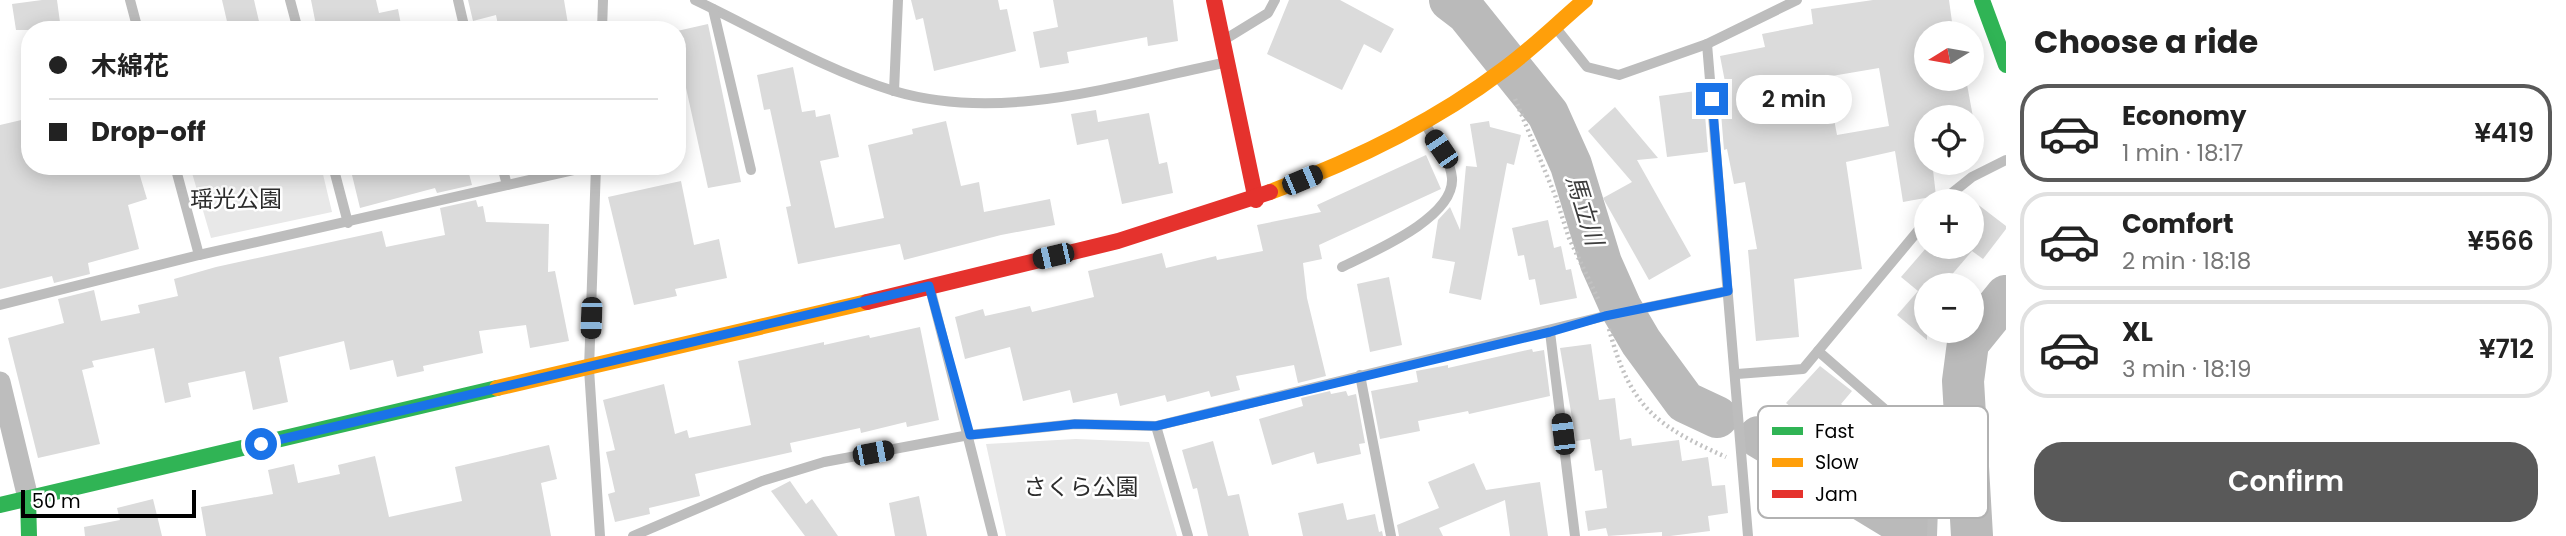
<!DOCTYPE html>
<meta charset="utf-8">
<style>
body{margin:0;font-family:Poppins,"Noto Sans JP",sans-serif;background:#f2f2f2;color:#222;height:100vh;display:flex;flex-direction:column;font-size:26px;white-space:nowrap}
*{box-sizing:border-box;margin:0}
p{font-size:23px;color:#767676}
.icon{flex:none;width:38px;height:38px;fill:none;stroke:currentColor;stroke-width:2;stroke-linecap:round;stroke-linejoin:round}
.map{position:relative;flex:1;overflow:hidden}
.panel{display:flex;flex-direction:column;background:#fff;width:560px}
.panel>*{flex:none}
.guide{position:absolute;left:21px;top:21px;width:665px;height:154px;border-radius:28px;box-shadow:0 4px 18px #0003;display:grid;align-content:center;height:154px;padding:0 28px;background:#fff}
.needle{width:46px;rotate:259deg}
.controls{position:absolute;left:1914px;top:21px;display:grid;gap:14px}
.controls a{display:grid;place-items:center;width:70px;height:70px;border-radius:50%;background:#fff;box-shadow:0 4px 18px #0003;font-size:35px}
.scale{position:absolute;left:21px;bottom:18px;width:175px;box-sizing:border-box;padding-left:7px;border:4px solid #000;border-top:0;font-size:19px;line-height:24px;white-space:nowrap;color:#000;-webkit-text-stroke:5px #fff;paint-order:stroke}
.end{position:absolute;width:32px;height:32px;margin:-16px;border:9px solid #1a73e8;background:#fff;box-shadow:0 0 0 4px #fff}
.from{border-radius:50%}
.bubble{position:absolute;height:49px;border-radius:24px;background:#fff;box-shadow:0 4px 18px #0003;font-size:23px;font-weight:600;line-height:49px;text-align:center}
.car{position:absolute;width:21px;height:42px;margin:-21px -10px;border-radius:9px;box-shadow:0 0 5px 2px #0007;background:linear-gradient(#222 24%,#8ab4d8 0 40%,#222 0 76%,#8ab4d8 0 86%,#222 0)}
.guide b{display:flex;align-items:center;gap:24px;height:66px;font-size:26px}
.guide b+b{border-top:2px solid #e0e0e0}
.guide i{width:18px;height:18px;background:#222}
ul{padding:0;list-style:none}
li{display:flex;align-items:center;gap:21px;height:98px;margin:0 14px 10px;padding:0 14px;border:4px solid #e0e0e0;border-radius:28px}
li div{flex:1}
li b{display:block;font-size:26px}
li em{font-style:normal;font-weight:600}
li.active{border-color:#595959}
li>.icon{width:63px;height:63px;stroke-width:1.5}
h2{padding:0 28px;font-size:32px;line-height:84px}
.button{display:flex;gap:14px;margin-top:auto;padding:14px 28px}
.button a{flex:1;height:80px;border-radius:28px;background:#595959;color:#fff;font-size:28px;font-weight:600;line-height:80px;text-align:center}
main{display:flex;flex:1;min-height:0}
.map>svg:first-child{display:block}
.green{fill:#e8e8e8}
.lines{fill:none;stroke-linecap:round;stroke-linejoin:round}
.river{stroke:#bababa;stroke-width:42}
.building{fill:#dbdbdb;fill-rule:evenodd}
.path{stroke:#c2c2c2;stroke-width:4.5;stroke-dasharray:2 3.5;stroke-linecap:butt}
.lane{stroke:#bdbdbd;stroke-width:10}
.street{stroke:#bdbdbd;stroke-width:21}
.fast{stroke:#30b455;stroke-width:16}
.slow{stroke:#ff9f0a;stroke-width:16}
.jam{stroke:#e5322d;stroke-width:16}
.route{stroke:#1a73e8;stroke-width:9}
.labels{text-anchor:middle;dominant-baseline:central;stroke-width:5;stroke-linejoin:round;paint-order:stroke}
.park-label{font-size:23px;fill:#2c2c2c;stroke:#fff}
.water-label{font-size:24px;font-style:italic;fill:#3d3d3d;stroke:#fff}
.key{fill:#fff;stroke:#b2b2b2;stroke-width:2}
.key-label{font-size:19px;fill:#000}
</style>
<main>
<div class="map">
<svg width="2006" height="536" viewBox="0 0 2006 536">
<rect width="100%" height="100%" fill="#fff"/>
<g class="green">
<path d="M190,166H321L332,212L211,238Z"/>
<path d="M1076,439L1149,442L1177,536H1006L986,444Z"/>
</g>
<g class="lines">
<g class="river">
<path d="M1450,0L1467,13L1548,114L1571,165L1601,263L1621,308L1641,342L1685,402L1717,417"/>
<path d="M1759,437L1912,530"/>
<path d="M1972,536L1963,381L1968,343L2006,296"/>
</g>
</g>
<g class="building">
<path d="M42,0H57L61,30H16L12,4Z"/>
<path d="M222,0H254L261,30H229Z"/>
<path d="M311,0H376L379,13L398,9L402,30H317Z"/>
<path d="M468,0H564L569,30H499L496,15L473,21Z"/>
<path d="M911,0H998L1000,10L1007,9L1016,51L934,71L923,18L916,20Z"/>
<path d="M1053,0H1173L1178,41L1148,46L1147,37L1067,52L1069,63L1040,68L1033,32L1058,27Z"/>
<path d="M1289,0H1340L1394,29L1381,53L1364,44L1342,90L1267,54Z"/>
<path d="M1873,0H1949L1953,29L1927,33V79H1966L1973,117H1927V165L1933,170L1936,196L1903,202L1895,151L1846,162L1862,269L1794,279L1799,337L1756,341L1748,250L1757,249L1745,182L1734,184L1727,149L1724,150L1719,88L1726,87L1720,56L1765,47L1762,34L1813,24L1811,9ZM1879,68L1889,126L1837,135L1826,77Z"/>
<path d="M708,24L741,182L708,188L677,47V31Z"/>
<path d="M793,67L802,112L815,110L816,117L830,114L839,157L820,161L835,228L884,218L868,145L913,134L912,129L946,121L961,186L979,182L984,212L1050,199L1055,225L1001,235L904,260L900,244L798,264L786,207L791,206L770,109L764,110L757,75Z"/>
<path d="M1703,90L1708,152L1667,157L1659,96Z"/>
<path d="M1615,107L1658,158L1637,160L1691,256L1649,280L1603,198L1632,182L1588,131Z"/>
<path d="M1096,110L1098,122L1149,113L1159,164L1167,162L1173,193L1122,204L1108,139L1077,145L1071,114Z"/>
<path d="M30,118V166H64L66,175L100,166H137L147,199L128,205L139,249L88,263L90,274L54,283L52,276L0,289V125Z"/>
<path d="M1489,121L1490,127L1521,135L1514,165L1507,163L1481,300L1449,293L1455,262L1432,258L1438,220L1450,207L1460,230L1466,166L1477,167L1470,124Z"/>
<path d="M1426,155L1441,189L1319,245L1322,259L1303,263L1307,298L1326,376L1298,383L1294,365L1236,376L1240,390L1211,397L1209,391L1167,402L1165,395L1120,406L1117,393L1073,403L1070,390L1023,401L1010,347L965,359L955,317L983,309L985,316L1030,306L1032,312L1094,297L1088,271L1162,253L1166,268L1216,256L1217,260L1263,251L1257,225L1321,212L1317,205Z"/>
<path d="M384,166H467L472,185L437,193L435,188L360,208L352,175Z"/>
<path d="M681,181L694,245L719,239L727,278L675,289L677,296L634,305L608,197Z"/>
<path d="M476,200L478,207L483,206L486,222L549,224L548,272L555,271L569,341L530,348L526,325L479,331L483,353L423,366L424,371L397,377L393,360L350,370L344,341L279,357L288,402L253,410L245,371L188,383L191,397L165,403L154,348L92,361L94,367L82,370L100,444L38,458L8,338L64,323L58,299L94,290L101,321L140,313L138,305L178,296L174,279L216,267L382,231L386,247L445,235L440,208Z"/>
<path d="M1972,200L2006,226V229L1983,259L1972,251L1943,285H1927V340L1897,315L1918,291L1901,277L1927,247H1972Z"/>
<path d="M1548,220L1554,248L1561,246L1566,270L1571,269L1577,298L1540,305L1535,279L1529,280L1524,255L1518,256L1512,228Z"/>
<path d="M1389,277L1402,345L1370,352L1357,284Z"/>
<path d="M920,327L939,420L907,427L906,422L861,433L860,428L790,443L792,452L695,474L700,496L649,508L650,514L615,522L608,494L615,492L606,452L615,450L603,400L664,384L675,434L687,430L689,438L751,425L738,361L824,342V345L869,335L870,338Z"/>
<path d="M1591,344L1599,400L1615,398L1620,440L1631,438L1632,446L1679,440L1682,461L1708,457L1712,486L1725,485L1728,513L1708,516L1710,531L1670,536H1662V532L1608,536L1606,528L1588,531L1585,511L1607,508L1602,470L1595,471L1590,439L1576,441L1560,348Z"/>
<path d="M1532,349L1533,352L1544,350L1550,396L1469,414L1468,411L1418,421L1420,431L1380,439L1371,391L1418,382L1416,371L1448,365V368Z"/>
<path d="M1820,366L1852,391L1841,404L1912,457L1895,480L1861,453L1857,459L1786,403Z"/>
<path d="M1330,391L1331,394L1346,391L1348,396L1356,394L1365,443L1359,444L1361,454L1317,464L1314,452L1272,465L1259,419L1303,406L1301,398Z"/>
<path d="M1213,441L1228,496L1239,494L1249,536H1208L1197,488L1193,489L1182,450Z"/>
<path d="M549,445L557,479L541,483L551,536H206L201,507L273,494L268,470L294,464L298,483L340,474L338,465L375,456L389,517L462,501L455,467Z"/>
<path d="M1474,463L1486,490L1540,482L1548,536H1510L1505,500L1439,528L1443,536H1399L1397,525L1439,508L1428,482Z"/>
<path d="M790,481L806,504L812,499L838,536H805L771,491Z"/>
<path d="M919,496L927,536H895L889,503Z"/>
<path d="M153,499L162,536H85L84,527L120,520L117,508Z"/>
<path d="M1343,503L1347,520L1375,514L1379,532L1382,531L1383,536H1303L1298,513Z"/>
</g>
<g class="lines">
<g class="path">
<path d="M1515,99L1555,195L1569,238L1599,301"/>
<path d="M1609,329C1630,406 1654,425 1726,457"/>
</g>
<g class="lane">
<path d="M130,0L138,30"/>
<path d="M290,0L298,30"/>
<path d="M458,0L465,30"/>
<path d="M695,0C760,31 825,70 894,91C1002,123 1117,85 1223,63"/>
<path d="M713,9L751,170"/>
<path d="M1556,28L1587,67L1619,75L1707,44L1797,0"/>
<path d="M602,30L603,0"/>
<path d="M1224,40L1268,13L1275,0"/>
<path d="M1707,44L1748,536"/>
<path d="M894,91L898,0"/>
<path d="M175,166L199,255"/>
<path d="M333,166L348,223"/>
<path d="M502,166L507,185"/>
<path d="M596,166L589,369L600,536"/>
<path d="M1942,201L1972,177L2006,160"/>
<path d="M1342,267C1372,252 1455,218 1452,178C1450,158 1435,140 1425,124"/>
<path d="M930,288L993,536"/>
<path d="M0,305L199,255L591,166"/>
<path d="M1550,332L1575,536"/>
<path d="M1818,351L1935,453L1932,536"/>
<path d="M1737,374L1803,369L1927,220"/>
<path d="M1360,375L1391,536"/>
<path d="M1156,426L1188,536"/>
<path d="M633,536L762,481L824,462L969,435L1075,424L1156,426L1605,316L1728,291"/>
</g>
<path class="street" d="M0,382L28,498"/>
<g class="fast">
<path d="M1982,0L2006,65"/>
<path d="M28,498L29,536"/>
<path d="M0,505L497,388"/>
</g>
<g class="slow">
<path d="M1270,192C1351,162 1433,123 1503,70C1532,49 1558,23 1585,0"/>
<path d="M497,388L867,302"/>
</g>
<g class="jam">
<path d="M1214,0L1256,200"/>
<path d="M867,302L1118,241L1270,192"/>
</g>
</g>
<g class="lines">
<path class="route" d="M261,444L929,286L970,435L1075,424L1156,426L1550,332L1605,316L1728,291L1712,99"/>
</g>
<g class="labels">
<g class="park-label">
<text x="236" y="199">瑶光公園</text>
<text x="1081" y="487">さくら公園</text>
</g>
<g class="water-label">
<text transform="translate(1585 210) rotate(73)">馬立川</text>
</g>
</g>
<rect x="1758" y="406" width="230" height="112" rx="10" class="key"/>
<rect x="1772" y="427" width="31" height="8" fill="#30b455"/>
<rect x="1772" y="458" width="31" height="9" fill="#ff9f0a"/>
<rect x="1772" y="490" width="31" height="8" fill="#e5322d"/>
<g class="key-label">
<text x="1815" y="438">Fast</text>
<text x="1815" y="469">Slow</text>
<text x="1815" y="501">Jam</text>
</g>
</svg>
<div class="controls">
<a><svg class="needle" viewBox="-14 -14 28 28"><path d="M0-13l5 13h-10z" fill="#e53935"/><path d="M0 13l5-13h-10z" fill="#767676"/></svg></a>
<a><svg class="icon" aria-label="locate" viewBox="0 0 24 24"><circle cx="12" cy="12" r="6"/><path d="M12 2v4M12 18v4M2 12h4M18 12h4"/></svg></a>
<a>+</a>
<a>−</a>
</div>
<div class="scale">50 m</div>
<i class="end from" style="left:261px;top:444px"></i>
<i class="end" style="left:1712px;top:99px"></i>
<div class="bubble" style="left:1736px;top:75px;width:116px">2 min</div>
<i class="car" style="left:1441px;top:149px;rotate:326deg"></i>
<i class="car" style="left:1302px;top:180px;rotate:67deg"></i>
<i class="car" style="left:1053px;top:256px;rotate:257deg"></i>
<i class="car" style="left:591px;top:318px;rotate:182deg"></i>
<i class="car" style="left:1563px;top:434px;rotate:353deg"></i>
<i class="car" style="left:873px;top:453px;rotate:79deg"></i>
<div class="guide">
<b><i class="from"></i>木綿花</b>
<b><i></i>Drop-off</b>
</div>
</div>
<section class="panel">
<h2>Choose a ride</h2>
<ul>
<li class="active"><svg class="icon" aria-label="car" viewBox="0 0 24 24"><path d="M5 17H2v-5l4-1 3-4h7l3 4 3 1v5h-3M9 17h6M6 11h13"/><circle cx="7" cy="17" r="2"/><circle cx="17" cy="17" r="2"/></svg><div><b>Economy</b><p>1 min · 18:17</p></div><em>¥419</em></li>
<li><svg class="icon" aria-label="car" viewBox="0 0 24 24"><path d="M5 17H2v-5l4-1 3-4h7l3 4 3 1v5h-3M9 17h6M6 11h13"/><circle cx="7" cy="17" r="2"/><circle cx="17" cy="17" r="2"/></svg><div><b>Comfort</b><p>2 min · 18:18</p></div><em>¥566</em></li>
<li><svg class="icon" aria-label="car" viewBox="0 0 24 24"><path d="M5 17H2v-5l4-1 3-4h7l3 4 3 1v5h-3M9 17h6M6 11h13"/><circle cx="7" cy="17" r="2"/><circle cx="17" cy="17" r="2"/></svg><div><b>XL</b><p>3 min · 18:19</p></div><em>¥712</em></li>
</ul>
<div class="button"><a>Confirm</a></div>
</section>
</main>
